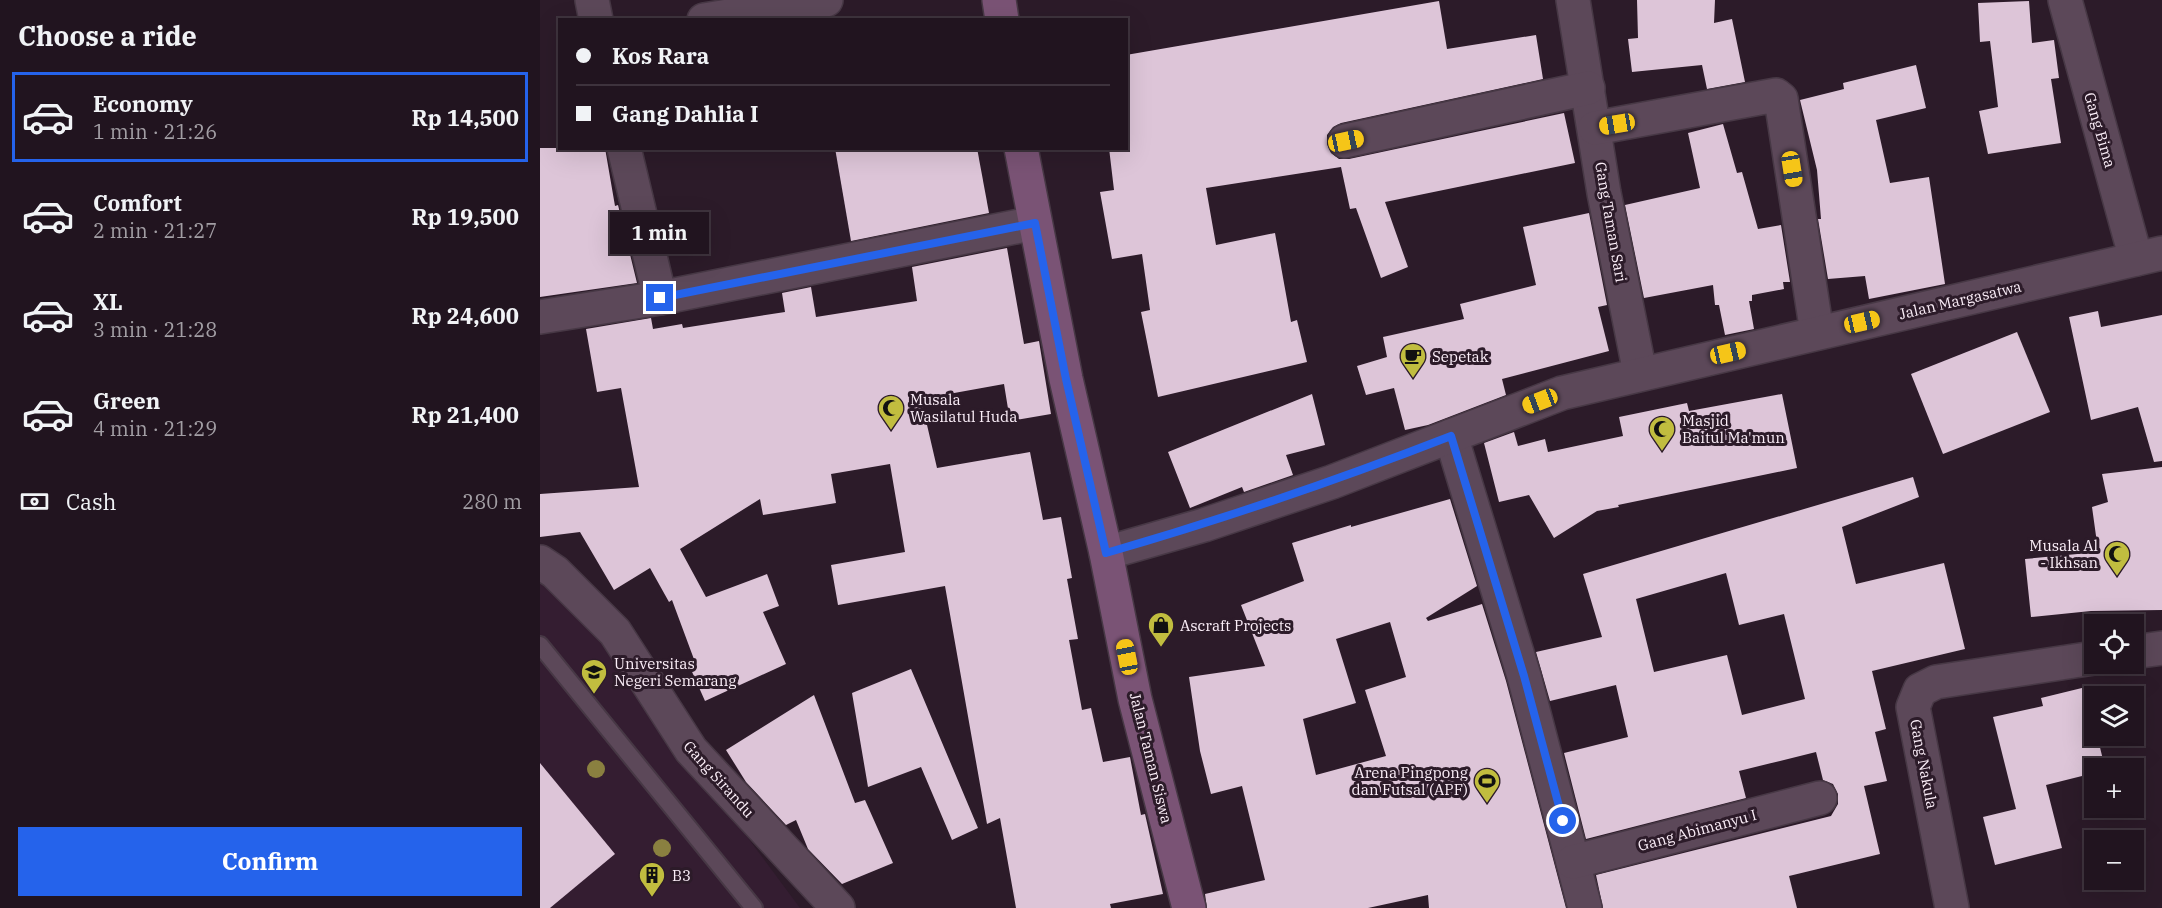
<!DOCTYPE html>
<meta charset="utf-8">
<style>
body{margin:0;font-family:"IBM Plex Serif",serif;background:#291d28;color:#f1f3f6;height:100vh;display:flex;flex-direction:column;font-size:22px;white-space:nowrap}
*{box-sizing:border-box;margin:0}
p{font-size:20px;color:#a29ea4}
.icon{flex:none;width:33px;height:33px;fill:none;stroke:currentColor;stroke-width:2;stroke-linecap:round;stroke-linejoin:round}
.map{position:relative;flex:1;overflow:hidden}
.side{display:flex;flex-direction:column;background:#21141f;width:540px}
.side>*{flex:none}
.guide{position:absolute;left:18px;top:18px;width:570px;height:132px;border-radius:0px;box-shadow:0 6px 24px #0002,0 0 0 2px #3e333d;display:grid;align-content:center;height:132px;padding:0 18px;background:#21141f}
.tools{position:absolute;left:1544px;top:614px;display:grid;gap:12px}
.tools a{display:grid;place-items:center;width:60px;height:60px;border-radius:0px;background:#21141f;box-shadow:0 6px 24px #0002,0 0 0 2px #3e333d;font-size:30px}
.end{position:absolute;width:27px;height:27px;margin:-14px;border:8px solid #2563eb;background:#fff;box-shadow:0 0 0 3px #fff}
.from{border-radius:50%}
.bubble{position:absolute;height:42px;border-radius:0px;background:#21141f;box-shadow:0 6px 24px #0002,0 0 0 2px #3e333d;font-size:20px;font-weight:700;line-height:42px;text-align:center}
.car{position:absolute;width:18px;height:36px;margin:-18px -9px;border-radius:8px;box-shadow:0 0 4px 2px #0007;background:linear-gradient(#f5c518 24%,#345 0 40%,#f5c518 0 76%,#345 0 86%,#f5c518 0)}
.guide b{display:flex;align-items:center;gap:21px;height:57px;font-size:22px}
.guide b+b{border-top:2px solid #3e333d}
.guide i{width:15px;height:15px;background:#f1f3f6}
ul{padding:0;list-style:none}
li{display:flex;align-items:center;gap:18px;height:90px;margin:0 12px 9px;padding:0 6px;border:3px solid transparent;border-radius:0px}
li div{flex:1}
li b{display:block;font-size:22px}
li em{font-style:normal;font-weight:700}
li.current{border-color:#2563eb}
li>.icon{width:54px;height:54px;stroke-width:1.5}
h2{padding:0 18px;font-size:27px;line-height:72px}
.pay{display:flex;align-items:center;gap:15px;height:66px;padding:0 18px;font-size:22px}
.pay p{margin-inline-start:auto}
.button{display:flex;gap:12px;margin-top:auto;padding:12px 18px}
.button a{flex:1;height:69px;border-radius:0px;background:#2563eb;color:#fff;font-size:24px;font-weight:700;line-height:69px;text-align:center}
main{display:flex;flex:1;min-height:0}
.map>svg:first-child{display:block}
.built{fill:#341d31}
.building{fill:#ddc5d8;fill-rule:evenodd}
.lines{fill:none;stroke-linecap:round;stroke-linejoin:round}
.lane-casing{stroke:#473845;stroke-width:20}
.street-casing{stroke:#473845;stroke-width:36}
.secondary-casing{stroke:#473845;stroke-width:36}
.lane{stroke:#5c4859;stroke-width:16}
.street{stroke:#5c4859;stroke-width:33}
.secondary{stroke:#7a5375;stroke-width:33}
.tree{fill:#8a8040}
.route{stroke:#2563eb;stroke-width:8}
.labels{text-anchor:middle;dominant-baseline:central;stroke-width:6;stroke-linejoin:round;paint-order:stroke}
.street-label{font-size:15px;fill:#fbeef8;stroke:#2c1b29}
.poi-label{font-size:15px;fill:#fbeef8;stroke:#2c1b29;text-anchor:start}
</style>
<main>
<section class="side">
<h2>Choose a ride</h2>
<ul>
<li class="current"><svg class="icon" aria-label="car" viewBox="0 0 24 24"><path d="M5 17H2v-5l4-1 3-4h7l3 4 3 1v5h-3M9 17h6M6 11h13"/><circle cx="7" cy="17" r="2"/><circle cx="17" cy="17" r="2"/></svg><div><b>Economy</b><p>1 min · 21:26</p></div><em>Rp 14,500</em></li>
<li><svg class="icon" aria-label="car" viewBox="0 0 24 24"><path d="M5 17H2v-5l4-1 3-4h7l3 4 3 1v5h-3M9 17h6M6 11h13"/><circle cx="7" cy="17" r="2"/><circle cx="17" cy="17" r="2"/></svg><div><b>Comfort</b><p>2 min · 21:27</p></div><em>Rp 19,500</em></li>
<li><svg class="icon" aria-label="car" viewBox="0 0 24 24"><path d="M5 17H2v-5l4-1 3-4h7l3 4 3 1v5h-3M9 17h6M6 11h13"/><circle cx="7" cy="17" r="2"/><circle cx="17" cy="17" r="2"/></svg><div><b>XL</b><p>3 min · 21:28</p></div><em>Rp 24,600</em></li>
<li><svg class="icon" aria-label="car" viewBox="0 0 24 24"><path d="M5 17H2v-5l4-1 3-4h7l3 4 3 1v5h-3M9 17h6M6 11h13"/><circle cx="7" cy="17" r="2"/><circle cx="17" cy="17" r="2"/></svg><div><b>Green</b><p>4 min · 21:29</p></div><em>Rp 21,400</em></li>
</ul>
<div class="pay"><svg class="icon" aria-label="cash" viewBox="0 0 24 24"><path d="M3 7h18v10H3z"/><circle cx="12" cy="12" r="2"/></svg>Cash<p>280 m</p></div>
<div class="button"><a>Confirm</a></div>
</section>
<div class="map">
<svg width="1622" height="908" viewBox="0 0 1622 908">
<rect width="100%" height="100%" fill="#2c1b29"/>
<path class="built" d="M0,568L12,574L260,908H0Z"/>
<g class="building">
<path d="M1097,0H1175L1174,23L1192,19L1205,82L1167,89L1162,65L1092,72L1088,39L1098,38Z"/>
<path d="M899,1L907,49L996,35L1003,79L801,123L793,127L787,135V144L791,153L799,159H809L1024,113L1035,163L845,202L868,267L841,278L816,208L810,209L801,167L666,188L676,245L735,233L751,322L757,320L767,362L618,397L601,312L610,310L602,254L572,259L560,192L574,190L569,148H586V55Z"/>
<path d="M1489,1L1492,43L1514,40L1519,78L1511,79L1521,143L1448,154L1439,111L1458,107L1450,41L1440,42L1438,3Z"/>
<path d="M1376,65L1386,108L1336,120L1350,183L1389,177L1405,284L1329,299L1325,276L1288,279L1278,219H1281L1277,170L1260,100L1304,89L1303,83Z"/>
<path d="M1183,124L1197,173L1202,172L1218,229L1241,225L1250,282H1243L1244,289L1212,295V301H1209L1214,329L1185,335L1179,305H1175L1173,285L1104,298L1085,205L1160,188L1148,133Z"/>
<path d="M0,148H65L75,206L78,205L97,283L0,297Z"/>
<path d="M295,148H437L449,213L311,241Z"/>
<path d="M1049,213L1067,305L1058,307L1069,351L962,379L966,395L888,425L865,430L854,388L826,395L817,366L847,357L843,337L924,319L920,304L996,285L983,227Z"/>
<path d="M467,248L484,344L499,341L511,414L470,421L464,384L381,399L397,468L490,452L503,520L521,517L532,578L527,579L538,639L529,640L542,710L551,708L563,762L590,757L601,815L605,814L623,894L570,904L571,908H476L460,818L447,824L405,586L298,605L291,565L365,552L350,464L291,474L296,503L223,515L220,499L140,549L166,597L227,574L239,606L223,612L246,664L165,701L149,665L155,662L132,600L129,602L110,568L74,590L40,532L0,537V494L99,487L81,388L57,392L46,329L111,318L113,329L142,324L143,328L245,312L242,293L271,287L276,317L377,301L372,267Z"/>
<path d="M1558,311L1561,327L1622,315V461L1614,462L1598,407L1551,420L1529,317Z"/>
<path d="M1477,332L1510,412L1403,454L1371,374Z"/>
<path d="M772,394L785,445L746,455L753,475L704,492L702,487L650,508L628,452Z"/>
<path d="M1242,394L1257,468L1078,505L1079,507L1057,511L1014,538L989,495L959,502L944,443L974,432L978,446L1005,439L1008,452L1083,436L1079,417L1147,403L1149,411Z"/>
<path d="M1622,467V610L1551,611L1491,617L1485,559L1548,553V544L1557,543L1552,507L1568,502L1562,474Z"/>
<path d="M1373,477L1379,497L1302,527L1316,584L1404,563L1425,649L1332,671L1346,729L1335,732L1347,781L1324,786L1340,854L1249,876L1257,908H1063L1056,875L1291,816L1298,804V794L1293,784L1283,780L1276,752L1199,771L1206,798L1046,839L1024,753L1088,737L1076,685L1010,701L996,652L1062,637L1043,574ZM1186,573L1199,625L1244,614L1265,699L1202,715L1187,655L1114,672L1096,599Z"/>
<path d="M910,499L937,586L886,618L888,621L942,604L966,681L1026,908H889L888,895L828,908H667L665,894L725,880L702,786L671,794L660,751L649,677L725,666L701,605L764,581L752,543L811,525V527ZM850,622L866,677L825,690L846,756L776,775L763,719L816,703L796,639Z"/>
<path d="M371,669L438,828L412,840L381,767L328,787L312,693Z"/>
<path d="M1546,687L1554,721V735H1557L1565,768H1554V773L1506,785L1522,848L1455,865L1443,817L1476,809L1453,717L1503,706L1501,698Z"/>
<path d="M274,695L315,803L325,800L353,863L302,884L268,849L256,820L246,825L206,782L186,750Z"/>
<path d="M0,763L75,854L10,908H0Z"/>
</g>
<g class="lines">
<g class="lane-casing">
<path id="lane" d="M0,645L214,908"/>
</g>
<g class="street-casing">
<g id="street">
<path d="M52,0L56,20"/>
<path d="M1033,0L1064,193L1100,373"/>
<path d="M1525,0L1596,259"/>
<path d="M164,20L286,0"/>
<path d="M1055,128L1236,95L1241,99L1277,333"/>
<path d="M805,141L1048,88"/>
<path d="M84,148L120,298L495,223"/>
<path d="M0,317L120,298"/>
<path d="M911,436L984,676L1045,908"/>
<path d="M566,553L664,525L792,482L1022,393L1622,253"/>
<path d="M0,562L15,572L75,632L151,750L298,908"/>
<path d="M1593,652L1622,648"/>
<path d="M1033,862L1280,798"/>
<path d="M1412,908L1373,707L1380,690L1396,682L1554,658"/>
</g>
</g>
<g class="secondary-casing">
<g id="secondary">
<path d="M459,0L462,20"/>
<path d="M481,148L526,379L566,553L595,699L649,908"/>
</g>
</g>
<use href="#lane" class="lane"/>
<use href="#street" class="street"/>
<use href="#secondary" class="secondary"/>
</g>
<g class="tree">
<circle cx="56" cy="769" r="9"/>
<circle cx="122" cy="848" r="9"/>
</g>
<g class="lines">
<path class="route" d="M120,298L495,223L526,379L566,553C684,519 798,480 911,436L984,676L1023,821"/>
</g>
<defs>
<g id="cafe-pin" transform="scale(1.35)"><path d="M0 17L-7.5 6A9.5 9.5 0 1 1 7.5 6Z" fill="#c1bd3f" stroke="#2c1b29"/><path d="M-5.5-4.5H6V0H3Q3 3.5 0 3.5H-2.5Q-5.5 3.5-5.5 0ZM3-3.2v2h1.7v-2ZM-6 4.5H4V6H-6Z" fill="#111"/></g>
<g id="mosque-pin" transform="scale(1.35)"><path d="M0 17L-7.5 6A9.5 9.5 0 1 1 7.5 6Z" fill="#c1bd3f" stroke="#2c1b29"/><path d="M3.5-4.9A6 6 0 1 0 3.5 4.9A5 5 0 1 1 3.5-4.9Z" fill="#111"/></g>
<g id="shop-pin" transform="scale(1.35)"><path d="M0 17L-7.5 6A9.5 9.5 0 1 1 7.5 6Z" fill="#c1bd3f" stroke="#2c1b29"/><path d="M-5-2.5h2.3a2.7 3.5 0 0 1 5.4 0H5L5.5 6h-11ZM-1.5-2.5h3a1.5 2.3 0 0 0-3 0Z" fill="#111"/></g>
<g id="university-pin" transform="scale(1.35)"><path d="M0 17L-7.5 6A9.5 9.5 0 1 1 7.5 6Z" fill="#c1bd3f" stroke="#2c1b29"/><path d="M0-5L7-2L0 1L-7-2ZM-4 1L0 2.5L4 1V4Q0 6-4 4Z" fill="#111"/></g>
<g id="stadium-pin" transform="scale(1.35)"><path d="M0 17L-7.5 6A9.5 9.5 0 1 1 7.5 6Z" fill="#c1bd3f" stroke="#2c1b29"/><path d="M0-5a6.5 5 0 1 0 0 10a6.5 5 0 1 0 0-10ZM-3.5-1.8h7v3.6h-7Z" fill="#111"/></g>
<g id="building-pin" transform="scale(1.35)"><path d="M0 17L-7.5 6A9.5 9.5 0 1 1 7.5 6Z" fill="#c1bd3f" stroke="#2c1b29"/><path d="M-4-6H4V6H1V3H-1V6H-4ZM-2.5-4.3h1.7v1.8h-1.7ZM.8-4.3h1.7v1.8H.8ZM-2.5-1h1.7V.8h-1.7ZM.8-1h1.7V.8H.8Z" fill="#111"/></g>
</defs>
<g fill-rule="evenodd">
<use href="#cafe-pin" x="873" y="356"/>
<use href="#mosque-pin" x="351" y="408"/>
<use href="#mosque-pin" x="1122" y="429"/>
<use href="#mosque-pin" x="1577" y="554"/>
<use href="#shop-pin" x="621" y="625"/>
<use href="#university-pin" x="54" y="672"/>
<use href="#stadium-pin" x="947" y="781"/>
<use href="#building-pin" x="112" y="875"/>
</g>
<g class="labels">
<g class="street-label">
<text transform="translate(1560 130) rotate(74)">Gang Bima</text>
<text transform="translate(1071 222) rotate(80)">Gang Taman Sari</text>
<text transform="translate(1420 300) rotate(-13)">Jalan Margasatwa</text>
<text transform="translate(611 758) rotate(76)">Jalan Taman Siswa</text>
<text transform="translate(1384 764) rotate(79)">Gang Nakula</text>
<text transform="translate(179 779) rotate(48)">Gang Sirandu</text>
<text transform="translate(1157 830) rotate(-15)">Gang Abimanyu I</text>
</g>
<g class="poi-label">
<text x="892" y="356">Sepetak</text>
<text x="370" y="399">Musala<tspan x="370" dy="17">Wasilatul Huda</tspan></text>
<text x="1142" y="420">Masjid<tspan x="1142" dy="17">Baitul Ma'mun</tspan></text>
<text x="1558" y="545" text-anchor="end">Musala Al<tspan x="1558" dy="17">- Ikhsan</tspan></text>
<text x="640" y="625">Ascraft Projects</text>
<text x="74" y="663">Universitas<tspan x="74" dy="17">Negeri Semarang</tspan></text>
<text x="928" y="772" text-anchor="end">Arena Pingpong<tspan x="928" dy="17">dan Futsal (APF)</tspan></text>
<text x="132" y="875">B3</text>
</g>
</g>
</svg>
<div class="tools">
<a><svg class="icon" aria-label="locate" viewBox="0 0 24 24"><circle cx="12" cy="12" r="6"/><path d="M12 2v4M12 18v4M2 12h4M18 12h4"/></svg></a>
<a><svg class="icon" aria-label="layers" viewBox="0 0 24 24"><path d="M12 4l9 5-9 5-9-5zM3 14l9 5 9-5"/></svg></a>
<a>+</a>
<a>−</a>
</div>
<i class="end from" style="left:1023px;top:821px"></i>
<i class="end" style="left:120px;top:298px"></i>
<div class="bubble" style="left:70px;top:212px;width:99px">1 min</div>
<i class="car" style="left:1077px;top:124px;rotate:260deg"></i>
<i class="car" style="left:806px;top:141px;rotate:78deg"></i>
<i class="car" style="left:1252px;top:169px;rotate:171deg"></i>
<i class="car" style="left:1322px;top:322px;rotate:77deg"></i>
<i class="car" style="left:1188px;top:353px;rotate:77deg"></i>
<i class="car" style="left:1000px;top:401px;rotate:249deg"></i>
<i class="car" style="left:587px;top:657px;rotate:349deg"></i>
<div class="guide">
<b><i class="from"></i>Kos Rara</b>
<b><i></i>Gang Dahlia I</b>
</div>
</div>
</main>
